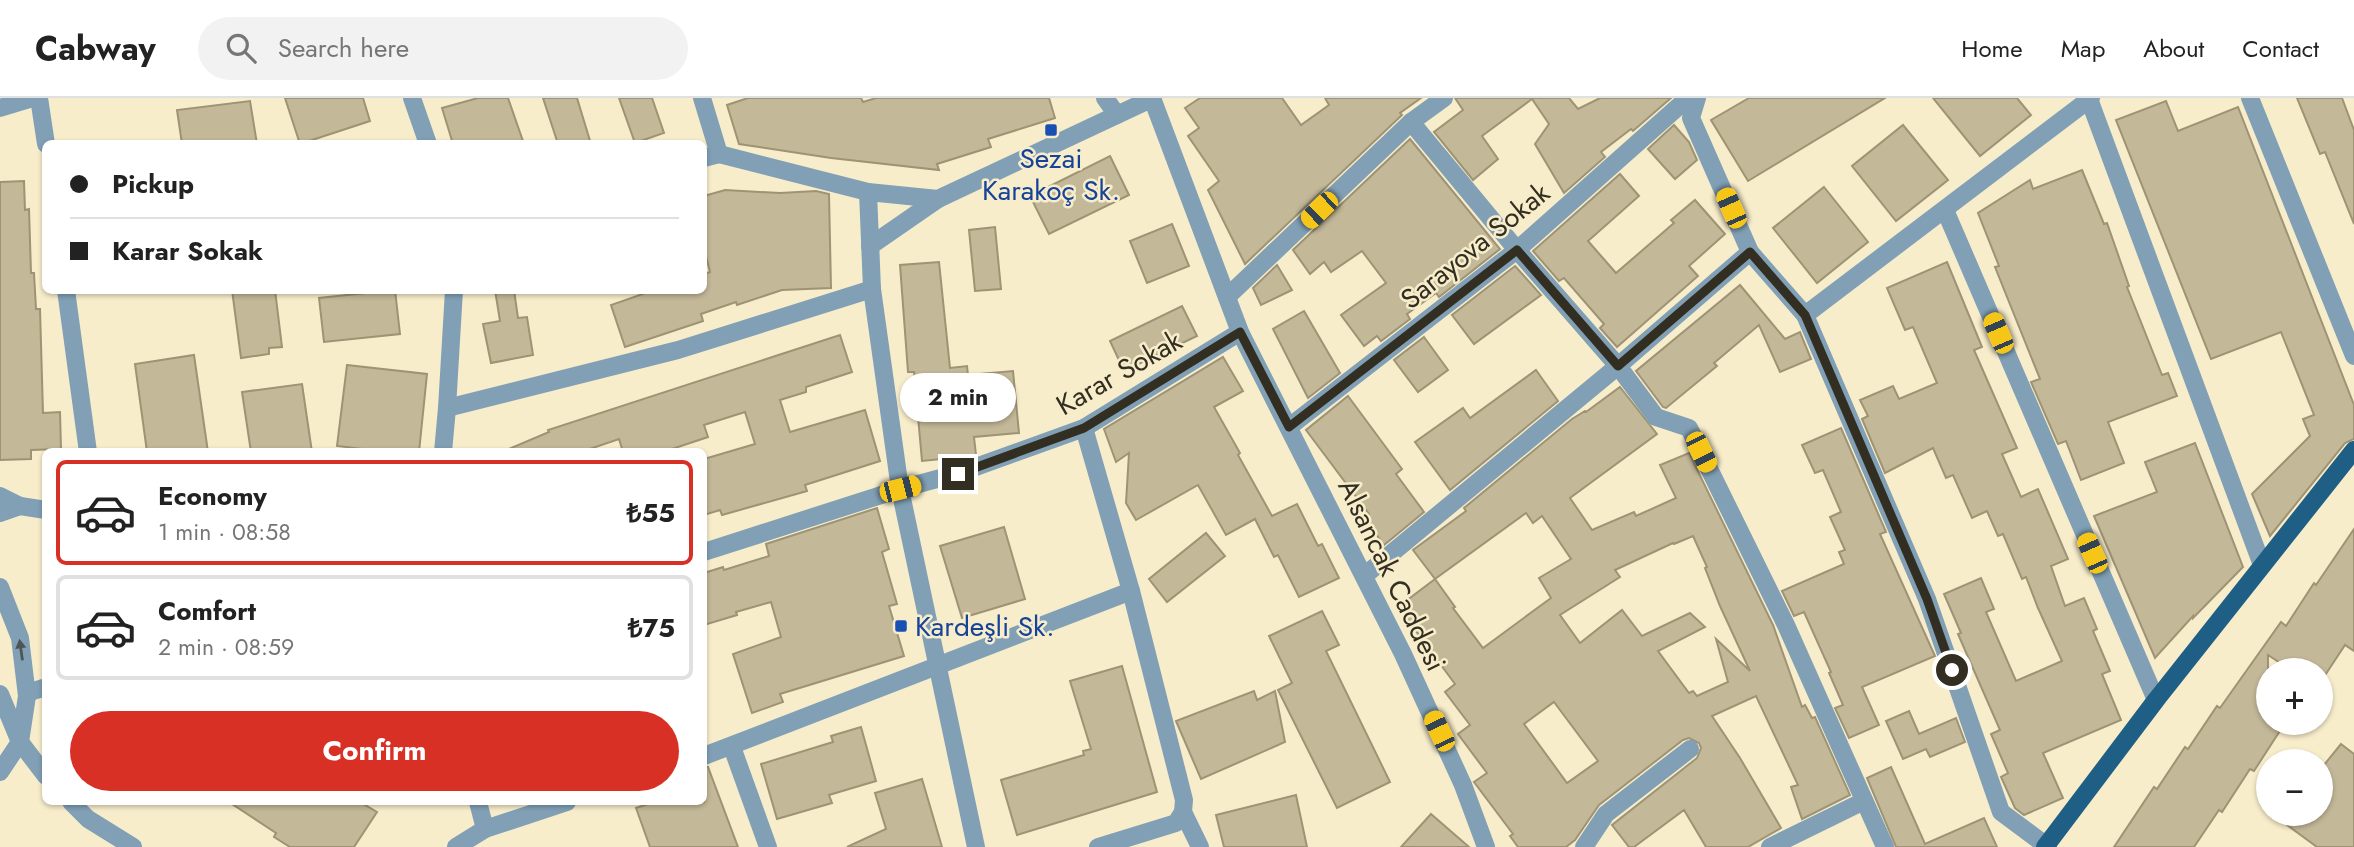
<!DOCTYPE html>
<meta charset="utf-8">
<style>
body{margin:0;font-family:Jost,sans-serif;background:#f2f2f2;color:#222;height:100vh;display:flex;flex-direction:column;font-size:26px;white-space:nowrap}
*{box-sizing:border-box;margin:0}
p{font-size:23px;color:#767676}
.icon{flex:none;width:38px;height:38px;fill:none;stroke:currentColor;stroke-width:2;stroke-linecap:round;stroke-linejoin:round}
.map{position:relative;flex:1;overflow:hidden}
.panel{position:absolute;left:42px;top:350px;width:665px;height:357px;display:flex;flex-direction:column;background:#fff;border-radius:10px;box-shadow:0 2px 5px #0004}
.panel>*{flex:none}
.banner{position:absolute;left:42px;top:42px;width:665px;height:154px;border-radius:10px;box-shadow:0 2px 5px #0004;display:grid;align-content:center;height:154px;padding:0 28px;background:#fff}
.fabs{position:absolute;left:2256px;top:560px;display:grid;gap:14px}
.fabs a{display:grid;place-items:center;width:77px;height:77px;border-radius:50%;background:#fff;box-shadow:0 2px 5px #0004;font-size:35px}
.end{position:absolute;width:32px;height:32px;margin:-16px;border:9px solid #322e21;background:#fff;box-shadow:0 0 0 4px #fff}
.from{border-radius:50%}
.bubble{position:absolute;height:49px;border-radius:24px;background:#fff;box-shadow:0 2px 5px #0004;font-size:23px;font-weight:700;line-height:49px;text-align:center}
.car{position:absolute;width:21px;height:42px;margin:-21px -10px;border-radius:9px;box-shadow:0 0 5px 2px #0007;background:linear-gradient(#f5c518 24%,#345 0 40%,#f5c518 0 76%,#345 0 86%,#f5c518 0)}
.banner b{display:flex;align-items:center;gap:24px;height:66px;font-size:26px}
.banner b+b{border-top:2px solid #e0e0e0}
.banner i{width:18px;height:18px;background:#222}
ul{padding:12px 0 0;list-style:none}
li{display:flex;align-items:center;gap:21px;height:105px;margin:0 14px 10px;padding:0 14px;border:4px solid #e0e0e0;border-radius:10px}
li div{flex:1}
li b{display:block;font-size:26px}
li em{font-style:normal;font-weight:700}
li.on{border-color:#d93025}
li>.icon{width:63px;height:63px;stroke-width:1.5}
.action{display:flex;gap:14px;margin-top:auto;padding:14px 28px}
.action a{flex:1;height:80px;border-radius:42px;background:#d93025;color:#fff;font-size:28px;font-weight:700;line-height:80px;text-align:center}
header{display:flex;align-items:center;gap:42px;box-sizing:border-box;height:98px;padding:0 35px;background:#fff;border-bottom:2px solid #e0e0e0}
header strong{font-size:33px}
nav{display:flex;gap:38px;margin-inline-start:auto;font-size:24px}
.search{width:490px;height:63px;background:#f2f2f2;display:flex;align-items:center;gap:18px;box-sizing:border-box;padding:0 24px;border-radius:38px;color:#767676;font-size:26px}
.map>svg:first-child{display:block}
.building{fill:#c3b898;stroke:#9e9374;stroke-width:2;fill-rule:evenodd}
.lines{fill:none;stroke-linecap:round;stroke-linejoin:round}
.minor{stroke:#81a0b6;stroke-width:18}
.major{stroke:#1f5f85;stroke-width:18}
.oneway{fill:#4e5655}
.route{stroke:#322e21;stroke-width:9}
.transit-dot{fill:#1a4fb4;stroke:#f8edcb;stroke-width:2.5}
.labels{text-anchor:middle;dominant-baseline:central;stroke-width:5;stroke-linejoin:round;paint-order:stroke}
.transit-label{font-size:28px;fill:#164399;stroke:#f8edcb}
.street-label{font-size:28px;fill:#322e21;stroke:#f8edcb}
</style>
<header>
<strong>Cabway</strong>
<div class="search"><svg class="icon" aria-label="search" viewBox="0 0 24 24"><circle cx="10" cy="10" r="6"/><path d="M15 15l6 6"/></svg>Search here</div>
<nav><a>Home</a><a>Map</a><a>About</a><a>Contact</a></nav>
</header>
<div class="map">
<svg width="2354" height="749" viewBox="0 0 2354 749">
<rect width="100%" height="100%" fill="#f8edcb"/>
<g class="building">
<path d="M285,0H363L370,23L300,46Z"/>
<path d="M478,0H508L524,46H453L442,10Z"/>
<path d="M543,0H577L591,46H558Z"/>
<path d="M619,0H652L664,35L635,45Z"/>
<path d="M748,0H861L863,4L876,0H1049L1055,20L988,41L991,49L937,66L939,72L831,60L739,46L727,7Z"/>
<path d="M1200,0H1282L1301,27L1329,7L1325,0H1421L1400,15L1402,17L1245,166L1208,92L1219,83L1188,38L1199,30L1185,10Z"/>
<path d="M1455,0H1569L1578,11L1600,0H1671L1633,33L1631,31L1601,54L1605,59L1564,95L1535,46L1549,26L1532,1L1482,38L1498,61L1473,82L1434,34L1463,12Z"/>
<path d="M1749,0H1885L1748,83L1711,22Z"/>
<path d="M1933,0H2017L2031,17L1980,58Z"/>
<path d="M2297,0H2342L2354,32V126L2325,54L2320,56Z"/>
<path d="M250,3L257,46H182L177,12Z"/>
<path d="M2166,3L2178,33L2238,9L2354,307V341L2345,345L2270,438L2252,396L2310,338L2303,321L2314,317L2281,234L2211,261L2116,22Z"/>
<path d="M1674,27L1689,44L1697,62L1675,81L1648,51Z"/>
<path d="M1903,27L1948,82L1896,123L1852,68Z"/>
<path d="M1410,41L1500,151L1439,199L1436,195L1407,216L1410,221L1381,243L1377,238L1364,248L1341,217L1386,185L1362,153L1331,174L1324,164L1310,176L1293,152Z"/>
<path d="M1110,58L1129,97L1049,136L1030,98Z"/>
<path d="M2082,72L2104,126L2107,125L2129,188L2127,189L2162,277L2168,275L2177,298L2108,324L2124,365L2081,382L2066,343L2058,346L2031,284L2040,281L1995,169L1999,168L1978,115L2030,82L2033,91Z"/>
<path d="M1620,76L1639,98L1588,143L1616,175L1674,125L1671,122L1695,102L1725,136L1689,168L1698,178L1617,249L1600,230L1604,226L1564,180L1559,183L1533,153Z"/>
<path d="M24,83L25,112L29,111L31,175H34L36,211H40L43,315L60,314L61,351L31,352V361L0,362V84Z"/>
<path d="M1824,89L1868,144L1817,185L1773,130Z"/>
<path d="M725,92L780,95L816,93L829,96L831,190L782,192L737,207L736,204L701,216L703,223L625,249L611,207L654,192H704V176L710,174L704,150V98Z"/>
<path d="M1172,126L1189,168L1147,185L1130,143Z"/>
<path d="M995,129L1001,191L975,193L969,132Z"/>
<path d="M939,164L950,270L967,268L968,277L1013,273L1019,335L974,339L976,357L973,358L922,363L914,274H908L900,167Z"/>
<path d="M1947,164L1982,249L1974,252L2017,350L2002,356L2021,399L2038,391L2068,461L2051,468L2065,508L2084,500L2097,531L2093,533L2110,573L2102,576L2121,622L2043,655L2063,700L2024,717L2015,710L2001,679L2008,675L1991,636L2000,632L1958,536L1961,535L1944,496L1981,480L1994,511L1986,514L2016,583L2062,563L2038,510L2026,479L2022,481L2003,436L1998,438L1987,413L1972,420L1953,377L1946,380L1933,350L1885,375L1862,321L1868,318L1860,302L1893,288L1899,301L1937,285L1913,229L1905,232L1887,190Z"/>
<path d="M1277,167L1292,192L1261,207L1253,190Z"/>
<path d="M1515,168L1541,197L1474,246L1452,217Z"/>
<path d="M1740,187L1785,241L1800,234L1811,261L1780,274L1759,227L1714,265L1717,268L1666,310L1663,309L1636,273Z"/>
<path d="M232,192H275L282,249L269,250V256L241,260Z"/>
<path d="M395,192L400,236L324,244L319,200Z"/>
<path d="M495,192H514L518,220L527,219L533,257L491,265L483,226L500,223Z"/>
<path d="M1182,208L1197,238L1124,273L1110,243Z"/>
<path d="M1304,213L1340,275L1308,300L1273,231Z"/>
<path d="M840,237L852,274L806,289V294L780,302L790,334L865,312L880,363L805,387L807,393L722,417L720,412L704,417V361L755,346L745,314L704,327L708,339L663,354H623L619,341L581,354H502L549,334L548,332Z"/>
<path d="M1424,239L1448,272L1418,294L1394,262Z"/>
<path d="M194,257L208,354H147L135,266Z"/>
<path d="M1223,259L1243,293L1214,309L1240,355L1238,357L1272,418L1297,406L1318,448L1322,446L1339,480L1299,499L1278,457L1274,459L1255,421L1226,437L1198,387L1136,422L1126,405L1129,355L1116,364L1104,331Z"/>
<path d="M347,267L427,276L419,354H387L337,348Z"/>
<path d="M1536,272L1558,303L1450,392L1415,344L1463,310L1470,320Z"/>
<path d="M302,286L312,354H251L242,294Z"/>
<path d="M1620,289L1657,336L1570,400L1592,432L1634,414L1636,418L1676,400L1660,367L1689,355L1773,527L1802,609L1805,607L1812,620L1815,619L1850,697L1802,721L1791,689L1798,687L1756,598L1712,618L1740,660L1781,730L1748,749H1706L1684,712L1634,749H1629L1612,727L1697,660L1701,650L1699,645L1689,640L1683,642L1599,707L1575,742L1566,749H1518L1510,738L1513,736L1474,684L1487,675L1458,636L1470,627L1445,594L1455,586L1398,509L1435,481L1413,452L1466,413L1464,410L1572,321L1585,313L1586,314ZM1526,415L1533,425L1542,418L1571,461L1539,480L1551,500L1483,550L1453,510L1455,509L1435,481ZM1693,438L1707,469L1705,470L1720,508L1750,573L1716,541L1728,584L1697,598L1693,593L1689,595L1658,553L1705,529L1690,515L1642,538L1622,512L1580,545L1560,517L1620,479L1615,472L1673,445L1674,446ZM1554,604L1598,663L1567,685L1524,626Z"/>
<path d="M1348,298L1402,371L1396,376L1424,414L1384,447L1364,420L1369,416L1306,332Z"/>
<path d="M1841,330L1886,434L1880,436L1935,558L1862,589L1879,627L1849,640L1835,610L1843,607L1829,575L1831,574L1804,514L1794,518L1782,493L1844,466L1839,454L1845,452L1830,419L1841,414L1823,372L1815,375L1802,347Z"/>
<path d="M2195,345L2243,469L2193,520V518L2155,560L2094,418L2157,394L2145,364Z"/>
<path d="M877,410L889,451L882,454L897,506L889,508L904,558L780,596L783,604L752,615L733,556L781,539L771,504L736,514L737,517L704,527V475L723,469L724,472L769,458L766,446Z"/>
<path d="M1004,429L1025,501L962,520L940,448Z"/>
<path d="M2354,431V553L2345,547L2320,585V572H2291L2268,557V625H2285L2254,673L2250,671L2222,714L2219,712L2194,749H2114L2154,689L2157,691L2185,649L2188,651L2217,608L2220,610L2281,524L2286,528L2314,485L2316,487Z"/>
<path d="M1206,435L1225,458L1167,504L1149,481Z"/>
<path d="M1322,513L1339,547L1326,553L1390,684L1337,710L1278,592L1292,585L1269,538Z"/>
<path d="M1122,568L1157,694L1017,737L1001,682L1084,657L1083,653L1091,651L1070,583Z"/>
<path d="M1254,593L1257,602L1275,593L1285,644L1201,681L1176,623Z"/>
<path d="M1909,613L1919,636L1956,620L1965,644L1930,659L1926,651L1903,661L1886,623Z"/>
<path d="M861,629L876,683L829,697L832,705L777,721L761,666L833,644L831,638Z"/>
<path d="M2341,646L2354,656V749H2317L2272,716H2320V672Z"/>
<path d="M704,669H708L738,749H650L636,710L654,704H704Z"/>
<path d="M1891,669L1925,746L1984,720L1997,749H1896L1867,680Z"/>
<path d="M922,681L942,749H847L886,731L875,695Z"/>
<path d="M1296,697L1307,749H1224L1216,717Z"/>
<path d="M229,704H360L377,714L354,749H290L274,739L276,735Z"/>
<path d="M1431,716L1469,749H1401Z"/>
</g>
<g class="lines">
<g class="minor">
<path d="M39,0L46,46"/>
<path d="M412,0L428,46"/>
<path d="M702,0L719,56L704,60"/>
<path d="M1105,0L1117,17"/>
<path d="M1152,0L1240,234L1403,556L1463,687L1486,749"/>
<path d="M1697,0L1691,20L1750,154L1805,217L1927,501L2001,714L2048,749"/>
<path d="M2250,0L2354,258"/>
<path d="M2089,1L2262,467"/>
<path d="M0,10L33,0"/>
<path d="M1411,24L1517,152L1618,268L1656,319L1689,330L1786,527L1885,749"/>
<path d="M719,56L868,94L938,101L1153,0"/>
<path d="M868,94L872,191L900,391L976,749"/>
<path d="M1945,112L2156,602"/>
<path d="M870,148L938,101"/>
<path d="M66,192L88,354"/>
<path d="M1227,199L1411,24L1444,0"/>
<path d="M1805,217L2091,0"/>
<path d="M447,310L678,252L872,191"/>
<path d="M1289,329L1517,152L1688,0"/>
<path d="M1084,330L1131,493L1184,702L1183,714L1176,725L1098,749"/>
<path d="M443,354L447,310L454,192"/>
<path d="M0,398L20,408L46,412"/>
<path d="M0,415L20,408"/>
<path d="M704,454L900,391L959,375L1084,330L1240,234"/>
<path d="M1364,478L1618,268L1750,154"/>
<path d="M0,489L20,540L27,598L20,644L0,674"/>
<path d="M27,595L46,589"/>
<path d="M0,596L20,644L46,678"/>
<path d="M732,649L768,749"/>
<path d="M704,658L1131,493"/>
<path d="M71,704L88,721L133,749"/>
<path d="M478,704L485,731"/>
<path d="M1183,714L1200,749"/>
<path d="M456,749L485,731L567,704"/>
<path d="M1584,749L1606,716L1690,651"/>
<path d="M1770,749L1864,703"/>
</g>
<path class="major" d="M2045,749L2156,602L2354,352"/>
</g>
<defs><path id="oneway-solid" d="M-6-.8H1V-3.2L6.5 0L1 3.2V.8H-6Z" transform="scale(1.75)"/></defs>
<use class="oneway" href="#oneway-solid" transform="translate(21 552) rotate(-98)"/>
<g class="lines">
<path class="route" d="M958,376L1084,330L1240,234L1289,329L1517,152L1618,268L1750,154L1805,217L1927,501L1952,572"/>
</g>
<g class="transit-dot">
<rect x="1044" y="25" width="14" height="14" rx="3.5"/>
<rect x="894" y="521" width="14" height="14" rx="3.5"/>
</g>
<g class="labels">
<g class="transit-label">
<text x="1051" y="60">Sezai<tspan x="1051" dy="32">Karakoç Sk.</tspan></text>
<text x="915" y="528" text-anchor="start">Kardeşli Sk.</text>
</g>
<g class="street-label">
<text transform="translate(1475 148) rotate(-39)">Sarayova Sokak</text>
<text transform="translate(1119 275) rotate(-30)">Karar Sokak</text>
<text transform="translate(1392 477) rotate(64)">Alsancak Caddesi</text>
</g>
</g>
</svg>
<div class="fabs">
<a>+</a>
<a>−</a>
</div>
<i class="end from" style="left:1952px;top:572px"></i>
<i class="end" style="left:958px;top:376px"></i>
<div class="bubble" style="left:900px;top:275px;width:116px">2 min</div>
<i class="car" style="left:1731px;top:110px;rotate:336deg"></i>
<i class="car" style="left:1319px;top:112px;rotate:226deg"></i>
<i class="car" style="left:1998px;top:235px;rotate:337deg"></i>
<i class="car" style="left:1701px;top:354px;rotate:154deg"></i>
<i class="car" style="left:900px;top:391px;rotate:76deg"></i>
<i class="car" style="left:2092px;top:455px;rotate:336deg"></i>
<i class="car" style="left:1439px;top:633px;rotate:335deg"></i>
<div class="banner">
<b><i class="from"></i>Pickup</b>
<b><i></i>Karar Sokak</b>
</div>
<section class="panel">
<ul>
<li class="on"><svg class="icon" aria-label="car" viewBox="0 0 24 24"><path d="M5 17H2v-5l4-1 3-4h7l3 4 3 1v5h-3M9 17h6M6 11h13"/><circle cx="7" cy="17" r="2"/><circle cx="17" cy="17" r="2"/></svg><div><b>Economy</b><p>1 min · 08:58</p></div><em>₺55</em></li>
<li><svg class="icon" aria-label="car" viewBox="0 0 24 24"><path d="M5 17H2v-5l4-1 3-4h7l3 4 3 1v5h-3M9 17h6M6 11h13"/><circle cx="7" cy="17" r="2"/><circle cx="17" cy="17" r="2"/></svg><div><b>Comfort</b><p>2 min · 08:59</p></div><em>₺75</em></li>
</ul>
<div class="action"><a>Confirm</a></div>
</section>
</div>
